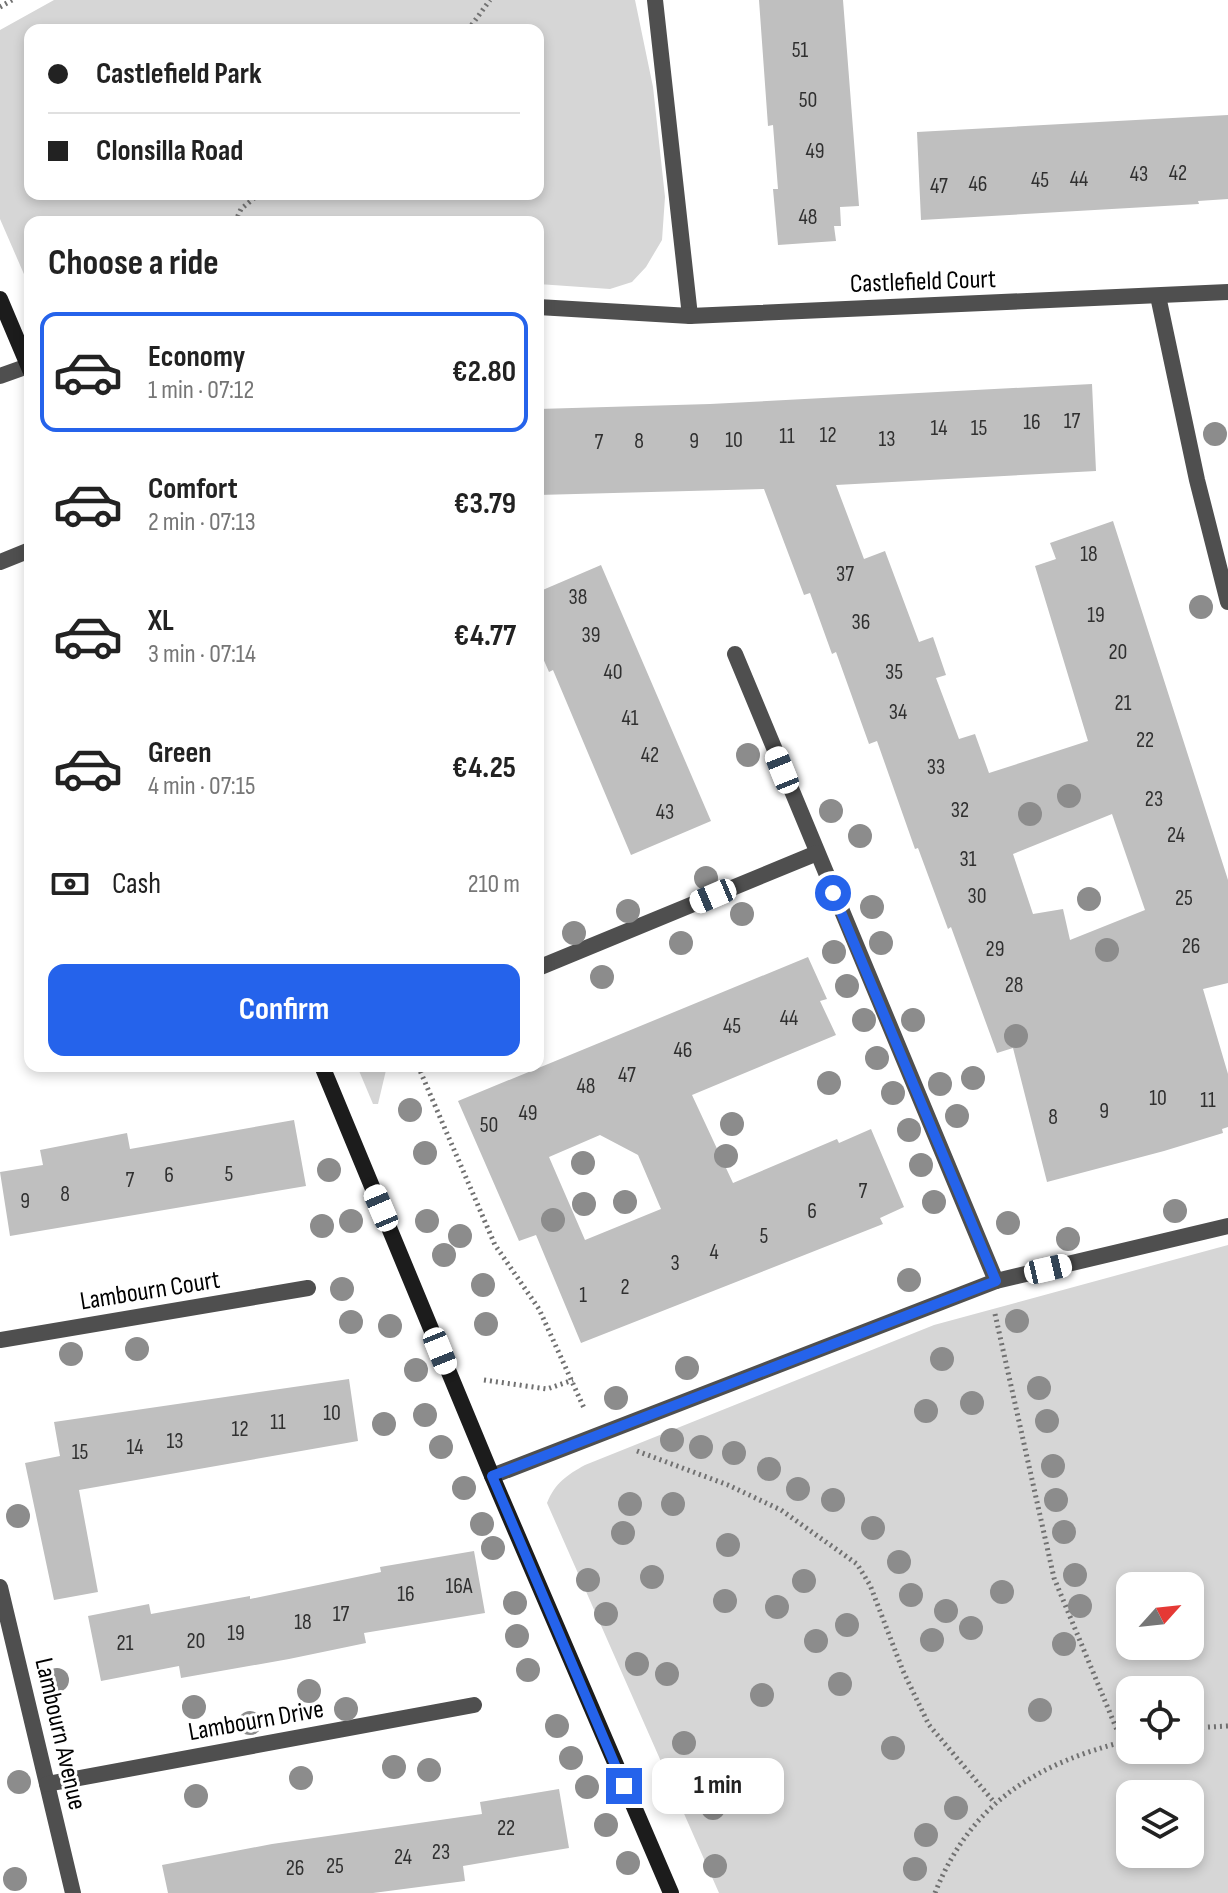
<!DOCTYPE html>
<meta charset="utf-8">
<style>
body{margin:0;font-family:"Sofia Sans Condensed",sans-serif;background:#f2f2f2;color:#222;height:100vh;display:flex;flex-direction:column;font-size:30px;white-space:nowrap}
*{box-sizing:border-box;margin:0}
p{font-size:26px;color:#767676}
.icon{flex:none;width:44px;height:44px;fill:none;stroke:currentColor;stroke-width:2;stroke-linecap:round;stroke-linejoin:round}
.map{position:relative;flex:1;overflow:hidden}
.sheet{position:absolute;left:24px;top:216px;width:520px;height:856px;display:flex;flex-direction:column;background:#fff;border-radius:16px;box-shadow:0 4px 12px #0003}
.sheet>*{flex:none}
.guide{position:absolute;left:24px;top:24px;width:520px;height:176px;border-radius:16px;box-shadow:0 4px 12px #0003;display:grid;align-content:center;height:176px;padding:0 24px;background:#fff}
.needle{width:52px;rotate:63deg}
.tools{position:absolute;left:1116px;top:1572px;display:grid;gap:16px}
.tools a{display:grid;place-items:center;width:88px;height:88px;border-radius:16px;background:#fff;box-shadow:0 4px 12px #0003;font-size:40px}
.end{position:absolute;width:36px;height:36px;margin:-18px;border:10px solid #2563eb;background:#fff;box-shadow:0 0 0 4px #fff}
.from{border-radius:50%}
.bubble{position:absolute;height:56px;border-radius:16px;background:#fff;box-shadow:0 4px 12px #0003;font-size:26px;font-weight:700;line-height:56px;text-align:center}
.car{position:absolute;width:24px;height:48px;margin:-24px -12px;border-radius:10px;box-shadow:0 0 6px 2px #0007;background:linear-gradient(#fff 24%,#345 0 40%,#fff 0 76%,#345 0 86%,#fff 0)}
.guide b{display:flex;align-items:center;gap:28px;height:76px;font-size:30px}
.guide b+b{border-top:2px solid #e0e0e0}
.guide i{width:20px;height:20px;background:#222}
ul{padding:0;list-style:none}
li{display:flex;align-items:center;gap:24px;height:120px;margin:0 16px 12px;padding:0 8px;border:4px solid transparent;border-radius:16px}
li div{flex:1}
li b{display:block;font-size:30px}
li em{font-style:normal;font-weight:700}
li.current{border-color:#2563eb}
li>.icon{width:72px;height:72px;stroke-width:1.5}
h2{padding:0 24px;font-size:36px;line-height:96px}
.pay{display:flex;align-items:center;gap:20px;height:88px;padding:0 24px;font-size:30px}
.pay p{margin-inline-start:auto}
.cta{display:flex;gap:16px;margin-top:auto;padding:16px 24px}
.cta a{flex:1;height:92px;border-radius:16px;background:#2563eb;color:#fff;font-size:32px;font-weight:700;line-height:92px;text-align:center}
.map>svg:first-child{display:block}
.green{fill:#d6d6d6;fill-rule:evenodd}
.building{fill:#bfbfbf;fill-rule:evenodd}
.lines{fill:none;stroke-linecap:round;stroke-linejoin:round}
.path{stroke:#717171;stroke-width:5;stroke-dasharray:2 4;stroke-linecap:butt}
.service{stroke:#4f4f4f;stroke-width:16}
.minor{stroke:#4f4f4f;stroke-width:16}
.secondary{stroke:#1c1c1c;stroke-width:16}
.tree{fill:#8c8c8c}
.route{stroke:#2563eb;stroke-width:10}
.labels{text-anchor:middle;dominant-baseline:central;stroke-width:6;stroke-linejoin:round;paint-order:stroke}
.number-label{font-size:22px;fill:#303030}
.street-label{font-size:26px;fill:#000;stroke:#fff}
</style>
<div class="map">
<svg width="1228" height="1893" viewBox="0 0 1228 1893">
<rect width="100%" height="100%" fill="#fff"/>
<g class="green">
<path d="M54,0H635L653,87L665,197L662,240L646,267L632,282L610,289L538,284V222H30V288L0,219V30ZM30,30H538V194H30Z"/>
<path d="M357,1066H387L378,1104H373Z"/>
<path d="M1228,1245V1893H719L547,1503C555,1483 567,1475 585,1465L934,1325ZM1190,1586V1646H1130V1586ZM1130,1690H1190V1750H1130ZM1130,1794H1190V1854H1130Z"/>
</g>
<g class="building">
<path d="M759,0H843L859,206L840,207L841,226H834L836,241L778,245L773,189H778L773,125L768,126Z"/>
<path d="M1228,115V199L1198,201L1199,204L921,220L917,132Z"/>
<path d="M1092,384L1096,471L836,485L864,559L885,551L919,642L933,637L946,675L936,678L959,739L975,734L989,773L1088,741L1035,566L1056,559L1050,543L1113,521L1228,880V983L1203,989L1228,1074V1127L1222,1129L1223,1133L1164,1151L1047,1182L1013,1048L997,1053L951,927L948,929L918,848L915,849L877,741L869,744L836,652L832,654L810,593L804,595L764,489L538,495V409L710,404ZM1112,814L1145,910L1070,940L1063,909L1033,914L1013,854Z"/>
<path d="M601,565L711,821L631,855L553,670L549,672L538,647V592Z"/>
<path d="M808,957L827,999L820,1001L836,1035L692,1095L733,1183L837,1139L839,1143L871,1129L904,1207L880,1218L883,1224L581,1343L536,1235L519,1241L458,1101ZM600,1135L638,1155L661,1209L585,1240L549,1157Z"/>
<path d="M294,1120L306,1186L10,1236L0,1172L43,1165L40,1150L127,1133L130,1149Z"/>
<path d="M349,1379L358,1441L79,1490L98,1592L54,1600L25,1463L60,1456L54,1422Z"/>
<path d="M474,1551L485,1613L364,1633L366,1643L289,1659L181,1678L179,1666L101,1681L88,1616L149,1604L151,1614L250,1596V1599L381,1572L380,1567Z"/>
<path d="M559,1789L569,1848L463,1866L465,1881L373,1893H168L162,1865L272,1844L482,1814L480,1802Z"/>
</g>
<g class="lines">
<g class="path">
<path d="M0,7L12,0"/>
<path d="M468,30L490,0"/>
<path d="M235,222L241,209L259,194"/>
<path d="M418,1066L495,1245L539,1309L584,1408"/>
<path d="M995,1314L1054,1578L1122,1742"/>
<path d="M484,1380L547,1389L573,1380"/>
<path d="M637,1451L728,1485L781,1510L857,1564L870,1585L903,1671L929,1725L994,1802"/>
<path d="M1190,1728L1228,1726"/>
<path d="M935,1893C971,1802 1037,1763 1130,1740"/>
</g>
<g class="service">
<path d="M0,376L28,366"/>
<path d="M0,562L30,550"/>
</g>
<g class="minor">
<path d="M655,0L690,316"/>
<path d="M1158,296L1197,480L1228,602"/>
<path d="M538,307L690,316L1228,292"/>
<path d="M735,654L996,1281"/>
<path d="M538,968L817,853"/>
<path d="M0,1340L308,1288"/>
<path d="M492,1476L996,1281L1228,1226"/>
<path d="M0,1587L73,1893"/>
<path d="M47,1784L474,1705"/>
</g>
<g class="secondary">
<path d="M0,299L30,370"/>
<path d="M322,1066L492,1476L671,1893"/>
</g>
</g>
<g class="tree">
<circle cx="1215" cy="434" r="12"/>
<circle cx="1201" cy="607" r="12"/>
<circle cx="748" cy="755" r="12"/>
<circle cx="1069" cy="796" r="12"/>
<circle cx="831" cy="811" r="12"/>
<circle cx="1030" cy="814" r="12"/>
<circle cx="860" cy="836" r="12"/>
<circle cx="706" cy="878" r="12"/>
<circle cx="1089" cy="899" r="12"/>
<circle cx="872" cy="907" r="12"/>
<circle cx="628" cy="911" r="12"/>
<circle cx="742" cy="914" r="12"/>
<circle cx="574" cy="933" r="12"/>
<circle cx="681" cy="943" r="12"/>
<circle cx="881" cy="943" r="12"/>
<circle cx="1107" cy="950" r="12"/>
<circle cx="834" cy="952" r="12"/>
<circle cx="602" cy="977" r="12"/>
<circle cx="847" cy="986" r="12"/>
<circle cx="864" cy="1020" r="12"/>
<circle cx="913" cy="1020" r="12"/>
<circle cx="1016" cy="1036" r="12"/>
<circle cx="877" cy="1058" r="12"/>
<circle cx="973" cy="1078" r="12"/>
<circle cx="829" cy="1083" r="12"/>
<circle cx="940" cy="1084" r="12"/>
<circle cx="893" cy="1093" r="12"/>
<circle cx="410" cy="1110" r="12"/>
<circle cx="957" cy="1116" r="12"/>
<circle cx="732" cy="1124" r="12"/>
<circle cx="909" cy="1130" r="12"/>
<circle cx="425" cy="1153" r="12"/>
<circle cx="726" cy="1156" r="12"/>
<circle cx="583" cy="1163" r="12"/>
<circle cx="921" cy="1165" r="12"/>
<circle cx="329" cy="1170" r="12"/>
<circle cx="625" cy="1202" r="12"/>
<circle cx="934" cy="1202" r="12"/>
<circle cx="584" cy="1204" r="12"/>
<circle cx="1175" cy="1211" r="12"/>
<circle cx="553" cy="1220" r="12"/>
<circle cx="351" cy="1221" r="12"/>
<circle cx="427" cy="1221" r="12"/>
<circle cx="1008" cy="1223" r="12"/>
<circle cx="322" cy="1226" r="12"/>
<circle cx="460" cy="1236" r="12"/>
<circle cx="1068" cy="1239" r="12"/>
<circle cx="444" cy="1255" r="12"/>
<circle cx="909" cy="1280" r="12"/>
<circle cx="483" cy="1285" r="12"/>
<circle cx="342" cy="1289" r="12"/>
<circle cx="1017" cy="1321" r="12"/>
<circle cx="351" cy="1322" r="12"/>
<circle cx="486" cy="1324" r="12"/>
<circle cx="390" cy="1326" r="12"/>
<circle cx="137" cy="1349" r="12"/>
<circle cx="71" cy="1354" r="12"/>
<circle cx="942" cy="1359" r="12"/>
<circle cx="687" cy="1368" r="12"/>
<circle cx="416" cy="1370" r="12"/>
<circle cx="1039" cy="1388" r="12"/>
<circle cx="616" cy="1398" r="12"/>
<circle cx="972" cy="1403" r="12"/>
<circle cx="926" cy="1411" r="12"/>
<circle cx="425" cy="1415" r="12"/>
<circle cx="1047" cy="1421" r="12"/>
<circle cx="384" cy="1424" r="12"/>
<circle cx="672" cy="1440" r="12"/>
<circle cx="441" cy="1447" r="12"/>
<circle cx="701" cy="1447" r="12"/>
<circle cx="734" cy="1453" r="12"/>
<circle cx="1053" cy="1466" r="12"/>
<circle cx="769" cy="1469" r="12"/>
<circle cx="464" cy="1488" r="12"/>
<circle cx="798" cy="1489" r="12"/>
<circle cx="833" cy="1500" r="12"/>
<circle cx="1056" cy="1500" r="12"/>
<circle cx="630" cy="1504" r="12"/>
<circle cx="673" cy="1504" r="12"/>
<circle cx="18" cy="1516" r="12"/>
<circle cx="482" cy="1524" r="12"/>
<circle cx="873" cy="1528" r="12"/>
<circle cx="1064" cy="1532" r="12"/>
<circle cx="623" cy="1533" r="12"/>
<circle cx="728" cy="1545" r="12"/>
<circle cx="493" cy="1548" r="12"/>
<circle cx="899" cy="1562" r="12"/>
<circle cx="1075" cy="1575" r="12"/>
<circle cx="652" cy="1577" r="12"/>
<circle cx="588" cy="1580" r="12"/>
<circle cx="804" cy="1581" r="12"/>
<circle cx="1002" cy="1592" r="12"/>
<circle cx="911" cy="1595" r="12"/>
<circle cx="725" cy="1601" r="12"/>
<circle cx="515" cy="1603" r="12"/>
<circle cx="1080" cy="1606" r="12"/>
<circle cx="777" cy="1607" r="12"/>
<circle cx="946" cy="1611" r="12"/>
<circle cx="606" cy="1614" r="12"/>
<circle cx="847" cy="1625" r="12"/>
<circle cx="971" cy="1628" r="12"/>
<circle cx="517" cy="1636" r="12"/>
<circle cx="932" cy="1640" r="12"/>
<circle cx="816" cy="1641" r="12"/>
<circle cx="1064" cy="1644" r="12"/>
<circle cx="637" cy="1664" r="12"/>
<circle cx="528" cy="1670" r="12"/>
<circle cx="667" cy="1674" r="12"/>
<circle cx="57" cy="1680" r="12"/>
<circle cx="840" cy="1684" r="12"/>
<circle cx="309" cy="1691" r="12"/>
<circle cx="762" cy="1695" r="12"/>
<circle cx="194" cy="1707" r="12"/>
<circle cx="346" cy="1709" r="12"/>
<circle cx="1040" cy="1710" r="12"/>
<circle cx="250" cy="1723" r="12"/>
<circle cx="557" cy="1726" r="12"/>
<circle cx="684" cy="1743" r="12"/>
<circle cx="893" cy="1748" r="12"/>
<circle cx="571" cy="1758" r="12"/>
<circle cx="394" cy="1767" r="12"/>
<circle cx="429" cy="1770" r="12"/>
<circle cx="301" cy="1778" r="12"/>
<circle cx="19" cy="1782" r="12"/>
<circle cx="587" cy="1787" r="12"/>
<circle cx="196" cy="1796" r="12"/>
<circle cx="713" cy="1808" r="12"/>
<circle cx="956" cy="1808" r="12"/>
<circle cx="606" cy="1825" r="12"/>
<circle cx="926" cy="1835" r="12"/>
<circle cx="628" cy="1863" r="12"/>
<circle cx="715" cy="1866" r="12"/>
<circle cx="915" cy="1869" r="12"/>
<circle cx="15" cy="1879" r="12"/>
</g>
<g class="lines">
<path class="route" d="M624,1786L492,1476L996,1281L833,893"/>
</g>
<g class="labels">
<g class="number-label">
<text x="800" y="50">51</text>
<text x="808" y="100">50</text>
<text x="815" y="151">49</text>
<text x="1178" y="173">42</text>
<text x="1139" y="174">43</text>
<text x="1079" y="179">44</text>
<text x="1040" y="180">45</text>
<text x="978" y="184">46</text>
<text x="939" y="186">47</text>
<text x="808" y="217">48</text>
<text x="1072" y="421">17</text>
<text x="1032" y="422">16</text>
<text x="939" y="428">14</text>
<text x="979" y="428">15</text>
<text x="828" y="435">12</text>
<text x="787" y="436">11</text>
<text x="887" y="439">13</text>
<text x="734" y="440">10</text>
<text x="639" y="441">8</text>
<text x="694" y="441">9</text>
<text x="599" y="442">7</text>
<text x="1089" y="554">18</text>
<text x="845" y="574">37</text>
<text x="578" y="597">38</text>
<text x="1096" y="615">19</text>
<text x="861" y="622">36</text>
<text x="591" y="635">39</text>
<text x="1118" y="652">20</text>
<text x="613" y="672">40</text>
<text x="894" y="672">35</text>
<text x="1123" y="703">21</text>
<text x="898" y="712">34</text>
<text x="630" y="718">41</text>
<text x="1145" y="740">22</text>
<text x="650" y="755">42</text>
<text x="936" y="767">33</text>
<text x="1154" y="799">23</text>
<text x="960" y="810">32</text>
<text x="665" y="812">43</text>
<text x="1176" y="835">24</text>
<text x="968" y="859">31</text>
<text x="977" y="896">30</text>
<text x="1184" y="898">25</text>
<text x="1191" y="946">26</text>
<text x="995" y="949">29</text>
<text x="1014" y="985">28</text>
<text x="789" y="1018">44</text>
<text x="732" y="1026">45</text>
<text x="683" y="1050">46</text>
<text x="627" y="1075">47</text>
<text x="586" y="1086">48</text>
<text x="1158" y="1098">10</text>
<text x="1208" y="1100">11</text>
<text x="1104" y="1111">9</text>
<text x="528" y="1113">49</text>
<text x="1053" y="1117">8</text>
<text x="489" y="1125">50</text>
<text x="229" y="1174">5</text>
<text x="169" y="1175">6</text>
<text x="130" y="1180">7</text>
<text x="863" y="1191">7</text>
<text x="65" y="1194">8</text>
<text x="25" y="1201">9</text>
<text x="812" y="1211">6</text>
<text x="764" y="1236">5</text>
<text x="714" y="1252">4</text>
<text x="675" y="1263">3</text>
<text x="625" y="1287">2</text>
<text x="583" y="1295">1</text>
<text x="332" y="1413">10</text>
<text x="278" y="1422">11</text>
<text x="240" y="1429">12</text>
<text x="175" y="1441">13</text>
<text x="135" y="1447">14</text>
<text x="80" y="1452">15</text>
<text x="459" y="1586">16A</text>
<text x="406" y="1594">16</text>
<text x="341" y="1614">17</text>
<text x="303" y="1622">18</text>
<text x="236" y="1633">19</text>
<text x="196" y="1641">20</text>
<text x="125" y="1643">21</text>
<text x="506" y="1828">22</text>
<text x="441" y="1852">23</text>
<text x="403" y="1857">24</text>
<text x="335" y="1866">25</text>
<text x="295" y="1868">26</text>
</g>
<g class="street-label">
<text transform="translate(923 282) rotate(-2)">Castlefield Court</text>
<text transform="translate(150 1291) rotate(-9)">Lambourn Court</text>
<text transform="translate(256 1721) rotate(-10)">Lambourn Drive</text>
<text transform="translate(60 1734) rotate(77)">Lambourn Avenue</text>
</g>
</g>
</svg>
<div class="tools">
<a><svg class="needle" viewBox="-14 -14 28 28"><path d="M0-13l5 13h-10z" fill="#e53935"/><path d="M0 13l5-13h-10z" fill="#767676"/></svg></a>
<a><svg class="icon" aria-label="locate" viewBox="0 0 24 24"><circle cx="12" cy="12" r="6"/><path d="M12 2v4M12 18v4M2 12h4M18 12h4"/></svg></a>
<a><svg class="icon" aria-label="layers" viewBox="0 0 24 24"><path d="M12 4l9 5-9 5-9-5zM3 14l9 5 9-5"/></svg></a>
</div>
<i class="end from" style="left:833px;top:893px"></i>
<i class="end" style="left:624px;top:1786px"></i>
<div class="bubble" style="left:652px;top:1758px;width:132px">1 min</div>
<i class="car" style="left:782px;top:770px;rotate:338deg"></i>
<i class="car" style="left:713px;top:896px;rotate:247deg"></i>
<i class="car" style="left:381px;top:1208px;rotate:337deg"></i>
<i class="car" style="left:1048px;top:1269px;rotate:77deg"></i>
<i class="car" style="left:440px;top:1351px;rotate:158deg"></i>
<div class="guide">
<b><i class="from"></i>Castlefield Park</b>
<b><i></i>Clonsilla Road</b>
</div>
<section class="sheet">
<h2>Choose a ride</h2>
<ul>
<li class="current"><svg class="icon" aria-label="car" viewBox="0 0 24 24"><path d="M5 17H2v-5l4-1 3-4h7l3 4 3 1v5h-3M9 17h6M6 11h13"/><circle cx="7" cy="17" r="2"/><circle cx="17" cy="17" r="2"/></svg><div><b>Economy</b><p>1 min · 07:12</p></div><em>€2.80</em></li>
<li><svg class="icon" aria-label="car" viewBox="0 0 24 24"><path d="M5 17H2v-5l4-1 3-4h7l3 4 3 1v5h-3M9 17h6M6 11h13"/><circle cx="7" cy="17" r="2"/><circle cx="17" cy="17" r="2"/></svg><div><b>Comfort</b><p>2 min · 07:13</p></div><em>€3.79</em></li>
<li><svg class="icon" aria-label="car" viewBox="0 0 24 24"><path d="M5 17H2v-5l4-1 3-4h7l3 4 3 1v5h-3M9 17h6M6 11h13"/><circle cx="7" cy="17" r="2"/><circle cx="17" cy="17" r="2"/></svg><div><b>XL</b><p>3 min · 07:14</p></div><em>€4.77</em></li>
<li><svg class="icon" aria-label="car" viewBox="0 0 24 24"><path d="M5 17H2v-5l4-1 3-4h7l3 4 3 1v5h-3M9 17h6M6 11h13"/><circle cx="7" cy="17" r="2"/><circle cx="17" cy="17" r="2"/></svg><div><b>Green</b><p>4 min · 07:15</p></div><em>€4.25</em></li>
</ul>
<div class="pay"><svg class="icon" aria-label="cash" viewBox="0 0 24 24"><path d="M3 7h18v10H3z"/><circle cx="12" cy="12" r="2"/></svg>Cash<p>210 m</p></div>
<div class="cta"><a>Confirm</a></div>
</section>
</div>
